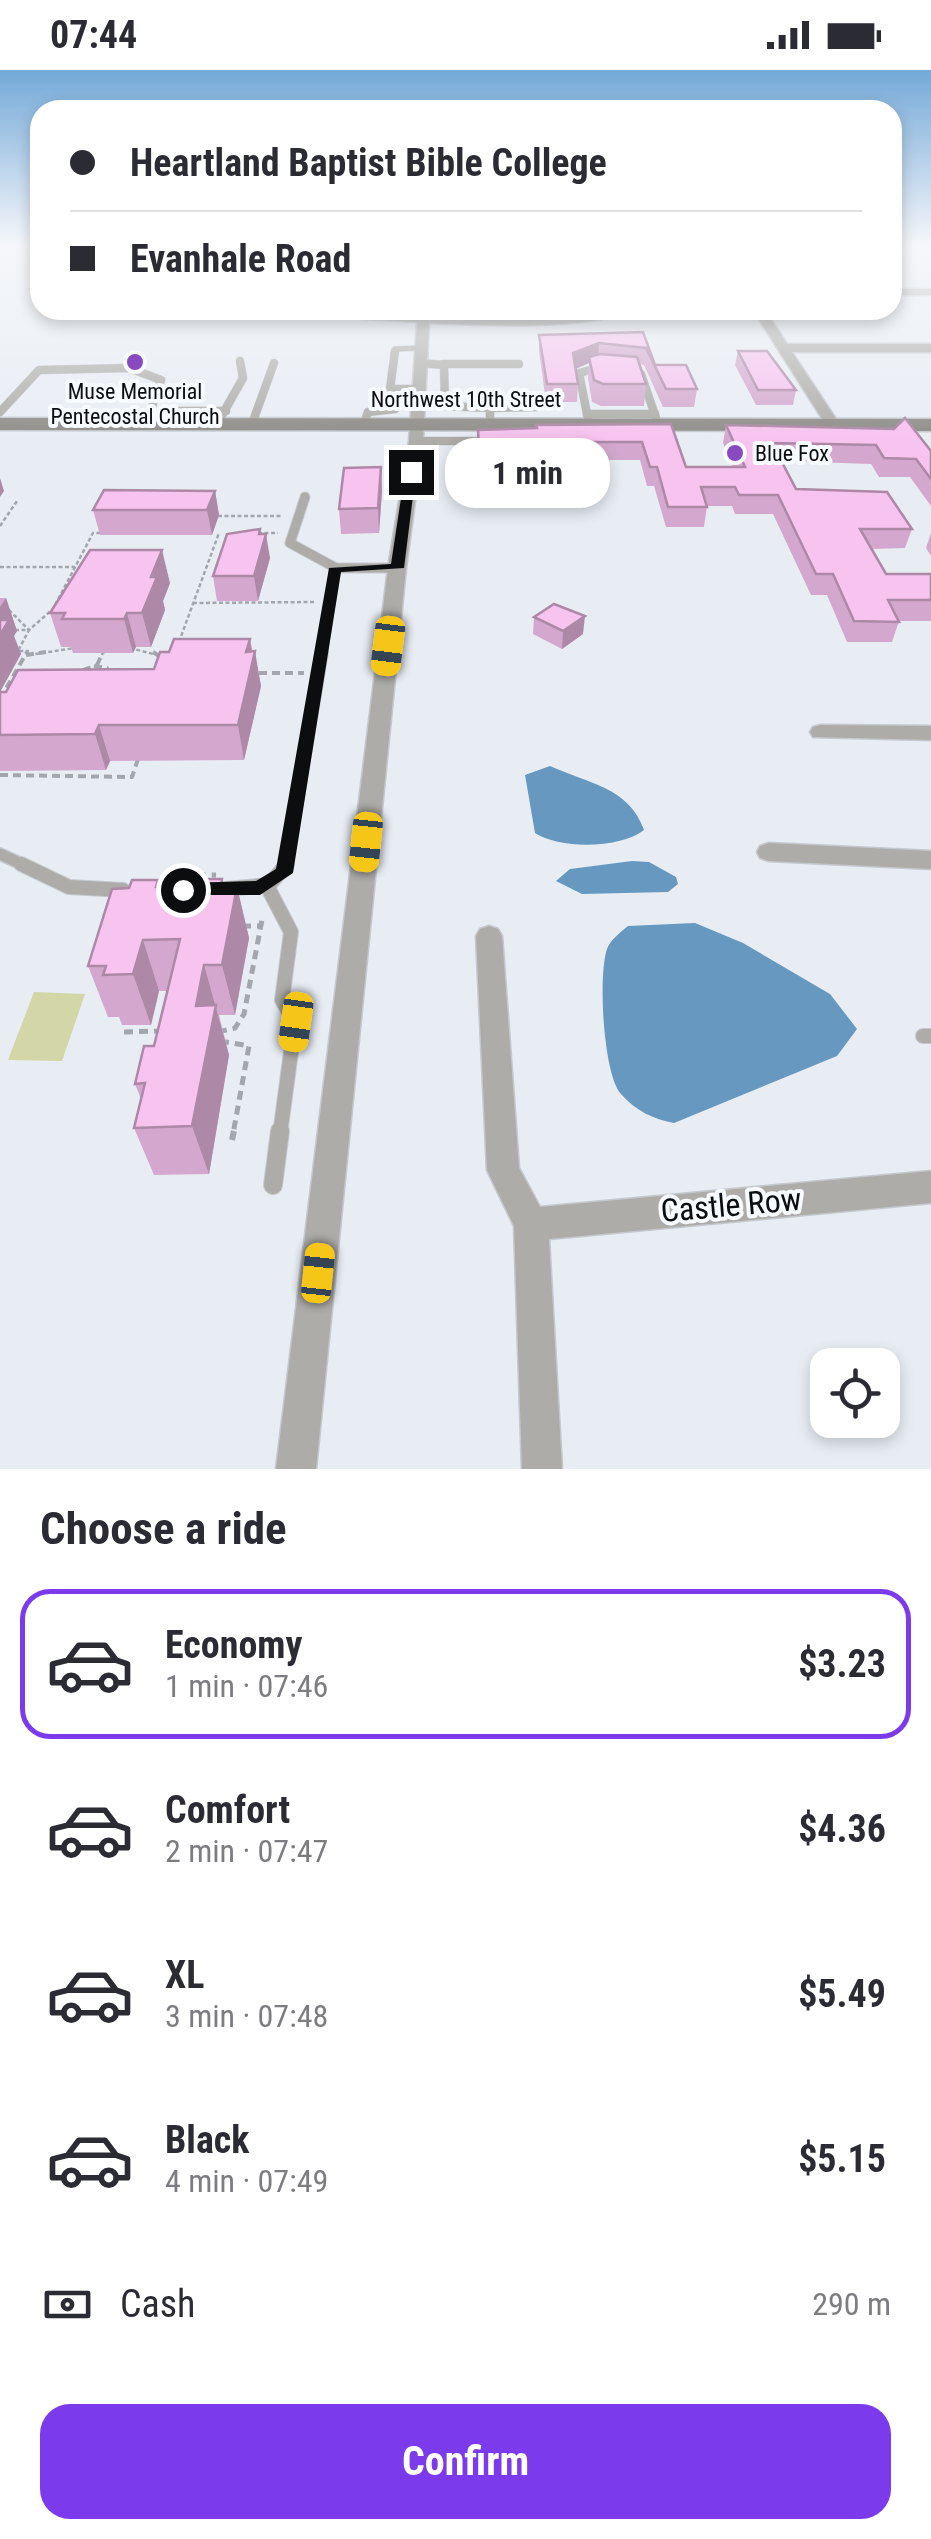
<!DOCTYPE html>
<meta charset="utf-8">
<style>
body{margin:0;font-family:"Roboto Condensed",sans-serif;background:#f7f7f7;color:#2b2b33;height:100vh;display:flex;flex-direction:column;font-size:38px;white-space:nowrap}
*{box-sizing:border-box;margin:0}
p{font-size:32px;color:#7c7c81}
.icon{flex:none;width:55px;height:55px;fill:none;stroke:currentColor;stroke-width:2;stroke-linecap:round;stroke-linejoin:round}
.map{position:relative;height:1399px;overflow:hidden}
.sheet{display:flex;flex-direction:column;background:#fff;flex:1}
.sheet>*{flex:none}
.guide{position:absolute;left:30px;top:30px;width:872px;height:220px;border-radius:30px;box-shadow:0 5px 15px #0003;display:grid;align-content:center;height:220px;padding:0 40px;background:#fff}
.controls{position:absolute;left:810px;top:1278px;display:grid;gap:20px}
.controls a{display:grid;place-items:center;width:90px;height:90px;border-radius:20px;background:#fff;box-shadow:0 5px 15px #0003;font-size:50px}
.end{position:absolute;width:45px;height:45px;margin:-22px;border:12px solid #0b0d0f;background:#fff;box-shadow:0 0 0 5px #fff}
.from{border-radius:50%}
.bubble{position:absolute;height:70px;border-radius:30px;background:#fff;box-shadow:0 5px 15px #0003;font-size:32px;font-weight:700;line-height:70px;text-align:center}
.car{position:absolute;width:30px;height:60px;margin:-30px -15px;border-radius:12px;box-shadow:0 0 8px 2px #0007;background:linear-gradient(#f5c518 24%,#345 0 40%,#f5c518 0 76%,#345 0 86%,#f5c518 0)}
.guide b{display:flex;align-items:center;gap:35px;height:95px;font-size:38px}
.guide b+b{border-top:2px solid #e1e1e2}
.guide i{width:25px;height:25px;background:#2b2b33}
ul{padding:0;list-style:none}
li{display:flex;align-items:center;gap:30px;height:150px;margin:0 20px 15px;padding:0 20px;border:5px solid transparent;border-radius:30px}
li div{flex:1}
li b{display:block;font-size:38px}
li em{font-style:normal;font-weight:700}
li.selected{border-color:#7c3aed}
li>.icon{width:90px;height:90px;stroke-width:1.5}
h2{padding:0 40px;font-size:45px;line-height:120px}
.pay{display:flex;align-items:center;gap:25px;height:110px;padding:0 40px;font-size:38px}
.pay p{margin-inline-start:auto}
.cta{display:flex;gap:20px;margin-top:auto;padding:20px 40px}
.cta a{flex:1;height:115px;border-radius:30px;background:#7c3aed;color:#fff;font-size:40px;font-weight:700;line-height:115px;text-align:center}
.status{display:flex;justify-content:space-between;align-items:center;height:70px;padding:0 50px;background:#fff;direction:ltr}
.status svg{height:28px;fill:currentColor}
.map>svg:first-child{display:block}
.green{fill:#d3d6a6}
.water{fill:#6698c0}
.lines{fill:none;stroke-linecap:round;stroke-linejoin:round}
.service-far5-casing{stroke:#c5c9cf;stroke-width:6}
.service-far4-casing{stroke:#c5c9cf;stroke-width:9}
.service-far3-casing{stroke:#c5c9cf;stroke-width:11}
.service-far2-casing{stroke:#c5c9cf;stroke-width:14}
.service-far1-casing{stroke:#c5c9cf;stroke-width:16}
.service-casing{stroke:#c5c9cf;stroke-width:20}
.minor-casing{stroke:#c5c9cf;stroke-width:3}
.secondary-casing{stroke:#c5c9cf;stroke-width:3}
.path-far3{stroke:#a3a7ad;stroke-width:2.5;stroke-dasharray:4 2.5;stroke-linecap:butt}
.path-far2{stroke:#a3a7ad;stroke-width:4;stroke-dasharray:8 5;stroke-linecap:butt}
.path-far1{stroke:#a3a7ad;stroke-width:5;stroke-dasharray:9 6;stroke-linecap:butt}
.path{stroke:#a3a7ad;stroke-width:6;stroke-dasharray:11 8;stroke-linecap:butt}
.service-far5{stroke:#adaca8;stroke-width:5}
.service-far4{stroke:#adaca8;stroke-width:8}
.service-far3{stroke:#adaca8;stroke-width:9}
.service-far2{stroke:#adaca8;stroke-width:11}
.service-far1{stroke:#adaca8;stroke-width:14}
.service{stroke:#adaca8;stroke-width:18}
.minor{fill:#adaca8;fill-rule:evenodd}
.secondary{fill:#8e8c87;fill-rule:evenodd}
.wall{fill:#d4a8ce}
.shaded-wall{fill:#ad88a7}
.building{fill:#f7c3ef;stroke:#ad88a7;stroke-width:2.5}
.route{fill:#0b0d0f}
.poi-dot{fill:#874ac0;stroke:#f7fafe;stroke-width:4}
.labels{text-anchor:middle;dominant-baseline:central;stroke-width:8;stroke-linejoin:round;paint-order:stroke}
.far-poi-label{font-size:22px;fill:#0b0d0f;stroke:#f7fafe}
.far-street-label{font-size:22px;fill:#0b0d0f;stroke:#f7fafe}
.near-street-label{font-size:32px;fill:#0b0d0f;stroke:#f7fafe}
</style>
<div class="status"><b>07:44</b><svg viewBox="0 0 49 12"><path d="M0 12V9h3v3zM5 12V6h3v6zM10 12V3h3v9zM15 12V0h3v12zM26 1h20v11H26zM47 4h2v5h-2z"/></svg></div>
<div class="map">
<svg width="931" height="1399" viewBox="0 0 931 1399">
<rect width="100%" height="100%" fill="#e8edf4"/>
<path class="green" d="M34,922L85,924L62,991L8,990Z"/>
<g class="water">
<path d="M550,696C587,713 629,717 644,760C620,779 559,779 535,763L525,705Z"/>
<path d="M632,791L649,792L676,807L678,814L668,822L582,824L556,811L570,799Z"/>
<path d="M695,853L743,873L830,924L857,959L837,986L674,1053C653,1049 636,1041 621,1024C603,1004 598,905 607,879C610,870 621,862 628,856Z"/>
</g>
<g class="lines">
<g class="service-far5-casing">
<path id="service-far5" d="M394,283L395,279L420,278"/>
</g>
<g class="service-far4-casing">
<g id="service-far4">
<path d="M395,281L390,319H417"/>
<path d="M419,293L444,295L445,336L490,338V354"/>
<path d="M443,294H519"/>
<path d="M641,304L658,354"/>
<path d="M490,338L537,337"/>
<path d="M178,341H226"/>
<path d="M0,342L39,300L129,298L161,310L146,354"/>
<path d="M587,344H655"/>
<path d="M217,354L243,308L240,291"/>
<path d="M252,354L274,293"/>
<path d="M364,354L368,342L395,339L390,319"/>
<path d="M589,354L579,303L601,297"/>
<path d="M416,371H492"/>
</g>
</g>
<g class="service-far3-casing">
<g id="service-far3">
<path d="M305,427L290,473L336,498L322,585"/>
<path d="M336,498H397"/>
</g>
</g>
<g class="service-far2-casing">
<g id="service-far2">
<path d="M0,784L26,796"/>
<path d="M286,796L322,582"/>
</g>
</g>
<g class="service-far1-casing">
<g id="service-far1">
<path d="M21,794L69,817L123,820"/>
<path d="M267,816L291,862L282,930L295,952L280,1064"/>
<path d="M226,819L269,815L287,794"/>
<path d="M923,966H931"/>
</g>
</g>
<g class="service-casing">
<path id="service" d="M273,1115L280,1061"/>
</g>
<g class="minor-casing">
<g id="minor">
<rect x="892" y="219" width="39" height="6"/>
<path d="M263,240L418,245V240H430L429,246L540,247L630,240C591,261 476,255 429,253L423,371L406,498L316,1399H276L388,498L409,371L417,252L269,243Z"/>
<path d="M753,240H765L787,274H931V282H792L840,355L833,359L826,355Z"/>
<path d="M821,655L931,656V670L813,667L810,662L813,657Z"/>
<path d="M769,773L931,781V799L769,791L760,788L757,782L760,776Z"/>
<path d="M489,856L498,859L502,866L519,1098L540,1137L931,1101V1133L549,1169L562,1399H522L514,1156L487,1100L476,866L480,859Z"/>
</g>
</g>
<g class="secondary-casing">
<path id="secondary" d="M0,348L931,349V361L0,360Z"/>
</g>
<g class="path-far3">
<path d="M218,446H283"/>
<path d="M0,456L17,431"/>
<path d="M258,463H278"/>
<path d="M0,497H75"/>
<path d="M193,533L314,532"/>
<path d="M9,540L29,560L53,539L93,463H103"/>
<path d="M15,560H29L18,581H28L26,585"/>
<path d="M179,572L219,463"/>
<path d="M130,578L157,585"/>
<path d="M29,585L75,578"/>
<path d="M102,585L105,578"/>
</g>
<g class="path-far2">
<path d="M153,582L162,588"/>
<path d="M26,585L46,582"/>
<path d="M97,595L103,582"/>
<path d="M94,596L107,598L108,606L96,613L78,610L81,601Z"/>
<path d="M259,603H304"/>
<path d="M0,629L27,582"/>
<path d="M0,705L132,707L138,689"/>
</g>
<g class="path-far1">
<path d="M202,812L204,805H216"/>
<path d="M242,856H261"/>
<path d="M124,962L159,961"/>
<path d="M218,962L235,958L244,944L262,850"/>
<path d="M220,971L249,976L233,1064"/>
</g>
<path class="path" d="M232,1070L234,1061"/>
<use href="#service-far5" class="service-far5"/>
<use href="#service-far4" class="service-far4"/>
<use href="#service-far3" class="service-far3"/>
<use href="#service-far2" class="service-far2"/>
<use href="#service-far1" class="service-far1"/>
<use href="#service" class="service"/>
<use href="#minor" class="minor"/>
<use href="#secondary" class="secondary"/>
</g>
<g class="wall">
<path d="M643,262L655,295L697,319L694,337H663L644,295L639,294L646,314L644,336H601L592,332L588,308L589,293L576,299L578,314L577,332H546L539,281V265Z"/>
<path d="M738,281L796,320L793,335H756L735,295Z"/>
<path d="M671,354L686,397H733L723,373L726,355L931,381V436L910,407H879L871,394L782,391L796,419L912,459L905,478L872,479L886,504H931V551H899L892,572H847L827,525H811L773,444H735L732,436H707L704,457H666L654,416H647L640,390H586L584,409H542L541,398H478V360Z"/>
<path d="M381,397L382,421L379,463L341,464L339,439Z"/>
<path d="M215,421L219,445L212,465H100L93,440Z"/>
<path d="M931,463V486L926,478Z"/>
<path d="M261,464L270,488L258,531H217L213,506Z"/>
<path d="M170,513L163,531L165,540L151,577H136L133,583H73L71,577H61L50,543Z"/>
<path d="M0,528H6L17,561L14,566L21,584L0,622L154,599L169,582L250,569L261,616L244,690L110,691L106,700L0,701Z"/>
<path d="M534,547L583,564L562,579L533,564Z"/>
<path d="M158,810L160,817H237L249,868L235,945H219L229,985L209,1104L154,1105L134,1058L141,1029L135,1014L154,976L167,921H159L151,955H122L119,947H108L88,896L129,818Z"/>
</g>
<g class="shaded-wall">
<path d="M599,273L598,290L589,287V293L572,300L573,283Z"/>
<path d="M381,397L382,421L379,463L378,438Z"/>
<path d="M0,408L4,421L0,427Z"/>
<path d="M215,421L219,445L212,465L207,440Z"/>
<path d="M260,459L263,477L266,464L270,488L258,531L254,506Z"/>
<path d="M162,480L170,513L163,531L165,540L151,577L142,543L151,507Z"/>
<path d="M6,528L17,561L14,566L21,584L0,622V537Z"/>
<path d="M127,543L136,577L133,583L124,549Z"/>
<path d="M585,546L583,564L562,579L563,561Z"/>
<path d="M250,569L253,590L255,581L261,616L244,690L238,655L246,582Z"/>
<path d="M99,655L110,691L106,700L95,664Z"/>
<path d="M222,809L231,847L237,817L249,868L235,945L222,895L221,817Z"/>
<path d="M143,870L159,921L151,955L133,904Z"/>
<path d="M204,895L229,985L209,1104L192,1056L196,936Z"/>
</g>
<g class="building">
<path d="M643,262L655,295H686L697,319H666L646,278L599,273L573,283L578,314H547L539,265Z"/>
<path d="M738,281H767L796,320H758Z"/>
<path d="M600,284L637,287L646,314H603L594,310L589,287Z"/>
<path d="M905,348L931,381V409L916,389L884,388L876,375L772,373L796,419L887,422L912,459H860L886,504H931V530H888L899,552L854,551L833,504H816L778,425H739L735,417H701L707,437H668L657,397H650L642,372H583L586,390H543L542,380H479L478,360L537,358L536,355L671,354L686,397H745L726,355L894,359Z"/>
<path d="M381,397L378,438L339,439L344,398Z"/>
<path d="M104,420L215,421L207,440H93Z"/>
<path d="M260,459L259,464H266L254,506H213L227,464Z"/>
<path d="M90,480H162L151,507H157L142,543H127L124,549H62L65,543H50Z"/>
<path d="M554,534L585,546L563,561L534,547Z"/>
<path d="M0,550H9L0,565Z"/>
<path d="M174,569H250L246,582L255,581L238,655H99L95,664L0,665V622H6L18,600L154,599L160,582H169Z"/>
<path d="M196,809H222L221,817H237L222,895H204L196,936L216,935L192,1056L134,1058L145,1013L135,1014L144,976H154L180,869L143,870L133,904L103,905L106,896H88L112,819L129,818L132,810H158L156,817H194Z"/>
</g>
<linearGradient id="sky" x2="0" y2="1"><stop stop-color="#74a9d8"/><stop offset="0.47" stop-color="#f5f7fa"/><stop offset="1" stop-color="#f5f7fa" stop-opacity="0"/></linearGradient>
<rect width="931" height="372" fill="url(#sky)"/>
<path class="route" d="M411,398L416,402L404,498L341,502L293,803L260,825H177V815L183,813L256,811L276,799L329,498L391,494L405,402Z"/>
<g class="poi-dot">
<circle cx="135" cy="292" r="10"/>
<circle cx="735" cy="383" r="10"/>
</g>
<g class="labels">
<g class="far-poi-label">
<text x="135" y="321">Muse Memorial<tspan x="135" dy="25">Pentecostal Church</tspan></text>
<text x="755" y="383" text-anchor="start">Blue Fox</text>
</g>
<g class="far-street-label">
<text x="466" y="329">Northwest 10th Street</text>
</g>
<g class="near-street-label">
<text transform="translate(731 1135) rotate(-5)">Castle Row</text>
</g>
</g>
</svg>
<div class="controls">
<a><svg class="icon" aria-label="locate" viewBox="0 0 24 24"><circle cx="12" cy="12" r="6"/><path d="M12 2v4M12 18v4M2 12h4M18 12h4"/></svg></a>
</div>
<i class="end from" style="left:183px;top:820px"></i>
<i class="end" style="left:411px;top:402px"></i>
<div class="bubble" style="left:445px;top:368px;width:165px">1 min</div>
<i class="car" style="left:388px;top:576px;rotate:187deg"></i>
<i class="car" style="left:366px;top:772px;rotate:186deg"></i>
<i class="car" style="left:296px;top:952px;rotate:188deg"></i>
<i class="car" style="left:318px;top:1203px;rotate:6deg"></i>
<div class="guide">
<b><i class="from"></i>Heartland Baptist Bible College</b>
<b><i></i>Evanhale Road</b>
</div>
</div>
<section class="sheet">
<h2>Choose a ride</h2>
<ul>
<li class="selected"><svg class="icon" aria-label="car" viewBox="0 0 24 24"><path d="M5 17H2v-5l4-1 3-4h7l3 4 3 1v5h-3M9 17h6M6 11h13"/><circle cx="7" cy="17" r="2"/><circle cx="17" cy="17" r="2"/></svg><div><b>Economy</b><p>1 min · 07:46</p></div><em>$3.23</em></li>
<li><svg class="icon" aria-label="car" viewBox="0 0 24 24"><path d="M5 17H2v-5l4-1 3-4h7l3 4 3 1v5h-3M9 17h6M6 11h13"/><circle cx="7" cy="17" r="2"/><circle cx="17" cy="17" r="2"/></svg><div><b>Comfort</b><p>2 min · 07:47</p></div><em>$4.36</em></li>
<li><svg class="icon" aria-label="car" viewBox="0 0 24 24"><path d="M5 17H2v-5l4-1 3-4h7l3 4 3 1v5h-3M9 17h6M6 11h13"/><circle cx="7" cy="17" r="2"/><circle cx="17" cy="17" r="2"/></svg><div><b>XL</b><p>3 min · 07:48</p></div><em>$5.49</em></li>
<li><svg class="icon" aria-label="car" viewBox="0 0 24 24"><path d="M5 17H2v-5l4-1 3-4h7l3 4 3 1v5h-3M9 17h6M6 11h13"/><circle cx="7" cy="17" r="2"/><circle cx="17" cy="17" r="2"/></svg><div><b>Black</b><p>4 min · 07:49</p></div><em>$5.15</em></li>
</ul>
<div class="pay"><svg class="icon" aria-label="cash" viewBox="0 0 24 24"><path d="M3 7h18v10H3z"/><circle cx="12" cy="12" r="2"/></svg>Cash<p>290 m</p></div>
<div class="cta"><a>Confirm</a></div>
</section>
